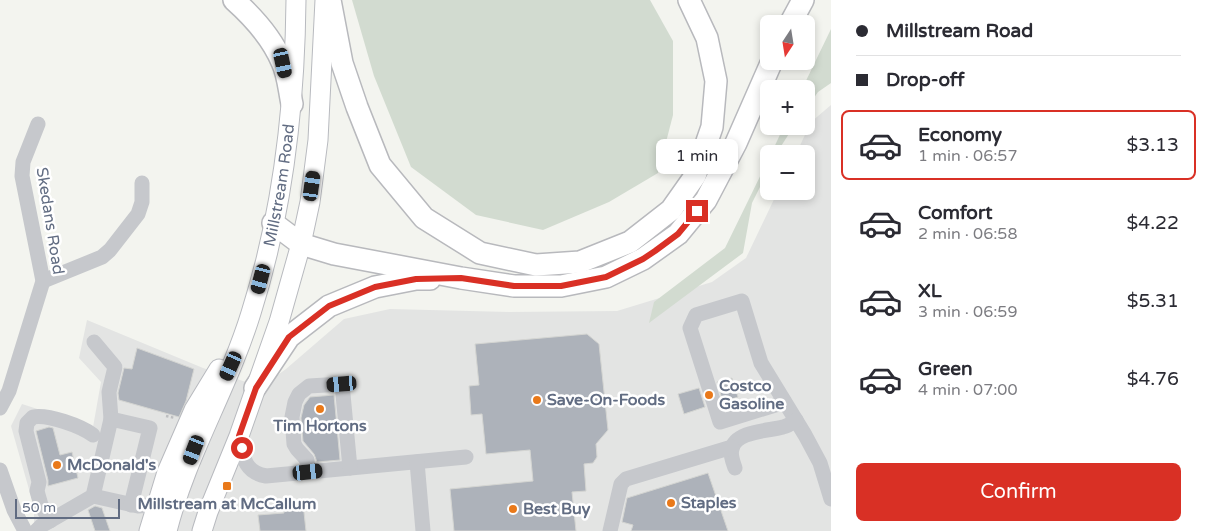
<!DOCTYPE html>
<meta charset="utf-8">
<style>
body{margin:0;font-family:"Varela Round",sans-serif;background:#f2f2f3;color:#2b2b33;height:100vh;display:flex;flex-direction:column;font-size:19px;white-space:nowrap}
*{box-sizing:border-box;margin:0}
p{font-size:16px;color:#7c7c81}
.icon{flex:none;width:28px;height:28px;fill:none;stroke:currentColor;stroke-width:2;stroke-linecap:round;stroke-linejoin:round}
.map{position:relative;flex:1;overflow:hidden}
.drawer{display:flex;flex-direction:column;background:#fff;width:375px}
.drawer>*{flex:none}
.top-card{display:grid;align-content:center;height:110px;padding:0 25px;background:#fff}
.needle{width:32px;rotate:192deg}
.buttons{position:absolute;left:760px;top:15px;display:grid;gap:10px}
.buttons a{display:grid;place-items:center;width:55px;height:55px;border-radius:8px;background:#fff;box-shadow:0 2px 8px #0003;font-size:25px}
.scale{position:absolute;left:15px;bottom:12px;width:105px;box-sizing:border-box;padding-left:5px;border:2px solid #616c82;border-top:0;font-size:14px;line-height:18px;white-space:nowrap;color:#616c82;-webkit-text-stroke:4px #fff;paint-order:stroke}
.end{position:absolute;width:22px;height:22px;margin:-11px;border:6px solid #d93025;background:#fff;box-shadow:0 0 0 2px #fff}
.from{border-radius:50%}
.bubble{position:absolute;height:35px;border-radius:8px;background:#fff;box-shadow:0 2px 8px #0003;font-size:16px;font-weight:600;line-height:35px;text-align:center}
.car{position:absolute;width:15px;height:30px;margin:-15px -8px;border-radius:6px;box-shadow:0 0 4px 1px #0007;background:linear-gradient(#222 24%,#8ab4d8 0 40%,#222 0 76%,#8ab4d8 0 86%,#222 0)}
.top-card b{display:flex;align-items:center;gap:18px;height:48px;font-size:19px}
.top-card b+b{border-top:1px solid #e1e1e2}
.top-card i{width:12px;height:12px;background:#2b2b33}
ul{padding:0;list-style:none}
li{display:flex;align-items:center;gap:15px;height:70px;margin:0 10px 8px;padding:0 15px;border:2px solid transparent;border-radius:8px}
li div{flex:1}
li b{display:block;font-size:19px}
li em{font-style:normal;font-weight:600}
li.on{border-color:#d93025}
li>.icon{width:45px;height:45px;stroke-width:1.5}
.primary-button{display:flex;gap:10px;margin-top:auto;padding:10px 25px}
.primary-button a{flex:1;height:58px;border-radius:8px;background:#d93025;color:#fff;font-size:20px;font-weight:600;line-height:58px;text-align:center}
main{display:flex;flex:1;min-height:0}
.map>svg:first-child{display:block}
.built{fill:#e3e4e3}
.green{fill:#d2dbd0}
.building{fill:#adb2ba;stroke:#d4d5d2}
.lines{fill:none;stroke-linecap:round;stroke-linejoin:round}
.major-casing{stroke:#b8babf;stroke-width:21}
.highway-casing{stroke:#b8b9bd;stroke-width:24}
.path{stroke:#bdbec0;stroke-width:2.5;stroke-dasharray:2.5 2.5;stroke-linecap:butt}
.minor{stroke:#c6c8cc;stroke-width:15}
.major{stroke:#fff;stroke-width:19}
.highway{stroke:#fff;stroke-width:21}
.route{stroke:#d93025;stroke-width:6}
.poi-dot{fill:#e9791a;stroke:#fff;stroke-width:2}
.labels{text-anchor:middle;dominant-baseline:central;stroke-width:5;stroke-linejoin:round;paint-order:stroke}
.street-label{font-size:16px;fill:#616c82;stroke:#fff}
.poi-label{font-size:16px;font-weight:bold;fill:#616c82;stroke:#fff;text-anchor:start}
</style>
<main>
<div class="map">
<svg width="831" height="531" viewBox="0 0 831 531">
<rect width="100%" height="100%" fill="#f3f4ef"/>
<path class="built" d="M831,105V531H34V507L11,426L22,404L93,427L101,382L79,358L87,320L203,368L261,387L286,369L344,319L390,309L509,312L617,311L712,282L746,258L778,191H806V154H796L811,122Z"/>
<g class="green">
<path d="M352,0H650L673,41V115L658,173L609,202L543,230L476,215L411,167L374,76Z"/>
<path d="M831,29V83L818,92L806,109V89H802Z"/>
<path d="M784,126H794L776,154H771Z"/>
<path d="M769,158V169L752,203L743,253L649,323L654,302L725,248Z"/>
</g>
<g class="building">
<path d="M587,334L599,344L608,430L596,444L597,457L593,463L584,464L586,491L572,492L576,531H454L450,489L533,481L530,450L486,454L482,414L471,415L469,386L479,385L475,344Z"/>
<path d="M137,348L194,369L186,401L179,417L119,400L118,393L124,368L132,369Z"/>
<path d="M732,378L738,397L723,402L717,382Z"/>
<path d="M699,388L705,407L684,414L678,394Z"/>
<path d="M334,395L340,460L317,462L314,454L303,441L301,418L304,405L310,397Z"/>
<path d="M49,427L53,428L60,455L72,452L78,478L48,486V480L36,431Z"/>
<path d="M708,473L728,531H631L633,525L622,522L627,498Z"/>
<path d="M303,503L306,531H260L258,515L284,513L283,505Z"/>
<path d="M95,506L102,508L110,531H95L88,510Z"/>
</g>
<g class="lines">
<g class="major-casing">
<g id="major">
<path d="M149,531L167,472L194,410L219,369"/>
<path id="s1" d="M167,531C186,455 228,388 251,313C283,212 295,105 296,0"/>
<path d="M202,531L208,512L239,436L279,322L301,244L310,202L318,140L325,0"/>
</g>
</g>
<g class="highway-casing">
<g id="highway">
<path d="M234,0C253,17 272,38 282,62C288,74 289,90 292,104"/>
<path d="M330,0L342,63L357,107L380,165L424,218L480,253L536,265L580,262L630,242L671,210L695,176L712,127L716,81L707,38L689,0"/>
<path d="M790,24L803,0"/>
<path d="M273,223L301,244L334,254L461,278L514,286H561L606,277L643,259L678,234L706,200L736,143L772,61"/>
<path d="M255,388L289,337L329,306L375,287L416,279H430"/>
</g>
</g>
<path class="path" d="M166,416L175,418"/>
<g class="minor">
<path d="M43,281L102,257L110,250L138,214L142,202V183"/>
<path d="M94,342L115,367L109,392L111,419"/>
<path d="M785,402L720,422L690,328L696,315L742,301L761,363L805,435L820,463L831,499"/>
<path d="M0,408L9,391L43,281L22,176L23,162L38,124"/>
<path d="M239,436C243,455 243,472 266,476L466,457"/>
<path d="M417,462L423,531"/>
<path d="M735,468C733,462 730,455 732,449C735,431 769,431 783,427C788,426 792,423 796,420"/>
<path d="M0,470L14,510L25,531"/>
<path d="M308,472L307,460L297,449L294,444L292,417L295,402L299,394L309,386L342,384L350,468"/>
<path d="M93,496L138,506L150,505L159,498"/>
<path d="M50,521L41,505L37,491L39,482L26,431L27,423L33,417C48,414 81,426 93,435"/>
<path d="M36,531L41,526L93,496L111,419L150,428L131,505"/>
<path d="M610,531L621,484L626,479L732,447"/>
</g>
<use href="#major" class="major"/>
<use href="#highway" class="highway"/>
</g>
<g class="lines">
<path class="route" d="M242,448L239,436L256,388L289,337L329,306L375,287L416,279L461,278L514,286H561L606,277L643,259L655,251L678,234L697,211"/>
</g>
<g class="poi-dot">
<circle cx="709" cy="395" r="5"/>
<circle cx="537" cy="400" r="5"/>
<circle cx="320" cy="409" r="5"/>
<circle cx="57" cy="465" r="5"/>
<rect x="222" y="481" width="10" height="10" rx="2.5"/>
<circle cx="671" cy="503" r="5"/>
<circle cx="513" cy="509" r="5"/>
</g>
<g class="labels">
<g class="street-label">
<text stroke="none"><textPath href="#s1" startOffset="365">Millstream Road</textPath></text>
<text transform="translate(50 221) rotate(81)">Skedans Road</text>
</g>
<g class="poi-label">
<text x="719" y="386">Costco<tspan x="719" dy="18">Gasoline</tspan></text>
<text x="547" y="400">Save-On-Foods</text>
<text x="320" y="426" text-anchor="middle">Tim Hortons</text>
<text x="67" y="465">McDonald's</text>
<text x="681" y="503">Staples</text>
<text x="227" y="504" text-anchor="middle">Millstream at McCallum</text>
<text x="523" y="509">Best Buy</text>
</g>
</g>
</svg>
<div class="buttons">
<a><svg class="needle" viewBox="-14 -14 28 28"><path d="M0-13l5 13h-10z" fill="#e53935"/><path d="M0 13l5-13h-10z" fill="#7c7c81"/></svg></a>
<a>+</a>
<a>−</a>
</div>
<div class="scale">50 m</div>
<i class="end from" style="left:242px;top:448px"></i>
<i class="end" style="left:697px;top:211px"></i>
<div class="bubble" style="left:656px;top:139px;width:82px">1 min</div>
<i class="car" style="left:283px;top:63px;rotate:168deg"></i>
<i class="car" style="left:312px;top:186px;rotate:8deg"></i>
<i class="car" style="left:261px;top:279px;rotate:195deg"></i>
<i class="car" style="left:231px;top:366px;rotate:204deg"></i>
<i class="car" style="left:342px;top:384px;rotate:265deg"></i>
<i class="car" style="left:194px;top:450px;rotate:201deg"></i>
<i class="car" style="left:308px;top:472px;rotate:84deg"></i>
</div>
<section class="drawer">
<div class="top-card">
<b><i class="from"></i>Millstream Road</b>
<b><i></i>Drop-off</b>
</div>
<ul>
<li class="on"><svg class="icon" aria-label="car" viewBox="0 0 24 24"><path d="M5 17H2v-5l4-1 3-4h7l3 4 3 1v5h-3M9 17h6M6 11h13"/><circle cx="7" cy="17" r="2"/><circle cx="17" cy="17" r="2"/></svg><div><b>Economy</b><p>1 min · 06:57</p></div><em>$3.13</em></li>
<li><svg class="icon" aria-label="car" viewBox="0 0 24 24"><path d="M5 17H2v-5l4-1 3-4h7l3 4 3 1v5h-3M9 17h6M6 11h13"/><circle cx="7" cy="17" r="2"/><circle cx="17" cy="17" r="2"/></svg><div><b>Comfort</b><p>2 min · 06:58</p></div><em>$4.22</em></li>
<li><svg class="icon" aria-label="car" viewBox="0 0 24 24"><path d="M5 17H2v-5l4-1 3-4h7l3 4 3 1v5h-3M9 17h6M6 11h13"/><circle cx="7" cy="17" r="2"/><circle cx="17" cy="17" r="2"/></svg><div><b>XL</b><p>3 min · 06:59</p></div><em>$5.31</em></li>
<li><svg class="icon" aria-label="car" viewBox="0 0 24 24"><path d="M5 17H2v-5l4-1 3-4h7l3 4 3 1v5h-3M9 17h6M6 11h13"/><circle cx="7" cy="17" r="2"/><circle cx="17" cy="17" r="2"/></svg><div><b>Green</b><p>4 min · 07:00</p></div><em>$4.76</em></li>
</ul>
<div class="primary-button"><a>Confirm</a></div>
</section>
</main>
